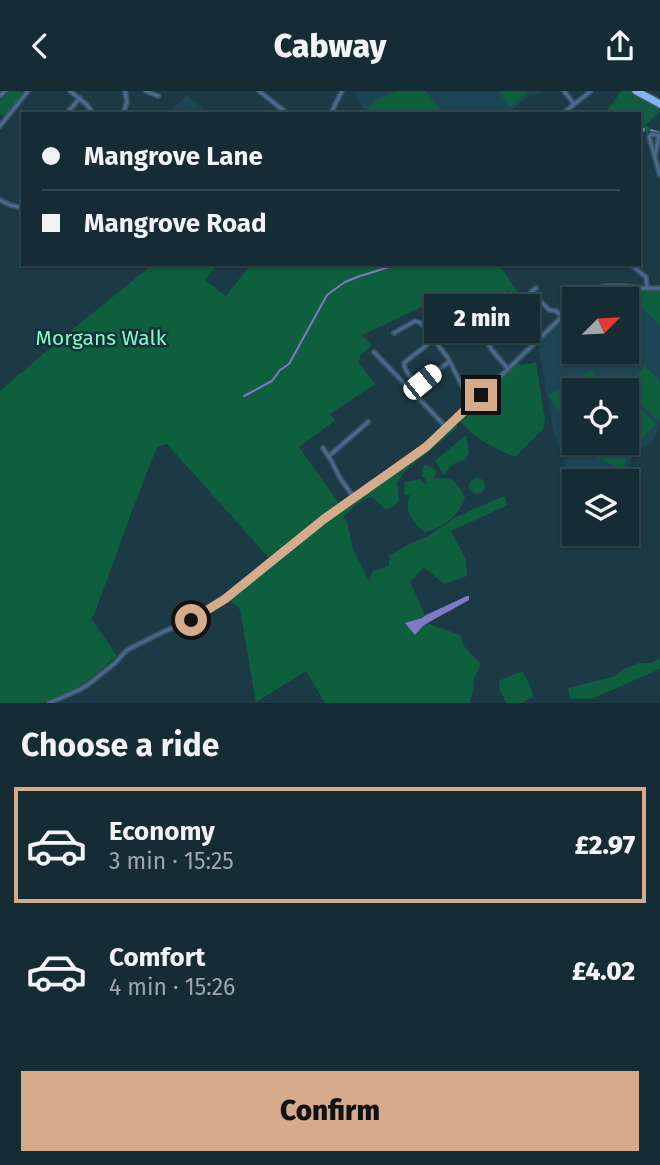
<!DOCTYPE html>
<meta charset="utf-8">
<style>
body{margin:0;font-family:"Fira Sans",sans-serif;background:#223840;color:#f1f3f6;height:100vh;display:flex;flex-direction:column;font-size:26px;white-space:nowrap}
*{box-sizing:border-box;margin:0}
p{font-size:23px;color:#9da7ac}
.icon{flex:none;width:38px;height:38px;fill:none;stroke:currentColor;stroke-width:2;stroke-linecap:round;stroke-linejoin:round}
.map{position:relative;height:612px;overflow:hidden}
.details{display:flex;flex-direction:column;background:#152c34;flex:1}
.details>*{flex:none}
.hud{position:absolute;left:21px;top:21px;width:620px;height:154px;border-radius:0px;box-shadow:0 2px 5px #0004,0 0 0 2px #34484f;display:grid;align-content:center;height:154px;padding:0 21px;background:#152c34}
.needle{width:46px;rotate:66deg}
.buttons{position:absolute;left:562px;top:196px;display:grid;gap:14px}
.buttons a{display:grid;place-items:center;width:77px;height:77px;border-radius:0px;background:#152c34;box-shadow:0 2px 5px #0004,0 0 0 2px #34484f;font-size:35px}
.end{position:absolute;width:32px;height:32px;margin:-16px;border:9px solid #d6ab8b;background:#111;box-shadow:0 0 0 4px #111}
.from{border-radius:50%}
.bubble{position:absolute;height:49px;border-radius:0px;background:#152c34;box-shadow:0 2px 5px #0004,0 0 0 2px #34484f;font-size:23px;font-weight:800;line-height:49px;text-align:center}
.car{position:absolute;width:21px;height:42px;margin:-21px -10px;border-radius:9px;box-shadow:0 0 5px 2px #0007;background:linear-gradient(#fff 24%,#345 0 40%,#fff 0 76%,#345 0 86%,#fff 0)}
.hud b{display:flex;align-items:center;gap:24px;height:66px;font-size:26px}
.hud b+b{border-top:2px solid #34484f}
.hud i{width:18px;height:18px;background:#f1f3f6}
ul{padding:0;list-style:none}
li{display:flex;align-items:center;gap:21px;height:116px;margin:0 14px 10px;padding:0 7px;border:4px solid transparent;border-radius:0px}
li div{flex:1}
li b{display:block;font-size:26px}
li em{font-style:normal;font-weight:800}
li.current{border-color:#d6ab8b}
li>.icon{width:63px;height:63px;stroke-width:1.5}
h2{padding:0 21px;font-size:32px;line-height:84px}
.primary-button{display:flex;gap:14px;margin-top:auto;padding:14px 21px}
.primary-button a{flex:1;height:80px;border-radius:0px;background:#d6ab8b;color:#111;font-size:28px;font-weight:800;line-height:80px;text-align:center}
header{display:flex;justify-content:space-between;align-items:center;height:91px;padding:0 21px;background:#152c34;font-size:32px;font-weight:800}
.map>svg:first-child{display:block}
.built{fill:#1d4553;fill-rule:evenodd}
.green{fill:#0e5f3e}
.water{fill:#8079c5}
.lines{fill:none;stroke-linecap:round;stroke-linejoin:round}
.stream{stroke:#8079c5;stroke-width:2}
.street-casing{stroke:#3b5661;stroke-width:6}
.highway-casing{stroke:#3b5661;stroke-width:10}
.street{stroke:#4a6b96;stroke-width:2.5}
.highway{stroke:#83b3f1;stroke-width:7}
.route{stroke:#d6ab8b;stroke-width:9}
.labels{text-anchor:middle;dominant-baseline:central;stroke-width:5;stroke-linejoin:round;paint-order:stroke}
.park-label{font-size:21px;fill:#81fdbf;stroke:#12303a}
</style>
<header><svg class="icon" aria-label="back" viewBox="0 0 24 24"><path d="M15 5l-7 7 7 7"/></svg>Cabway<svg class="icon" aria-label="share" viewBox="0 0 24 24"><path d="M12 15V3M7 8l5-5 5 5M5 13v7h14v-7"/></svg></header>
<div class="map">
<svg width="660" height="612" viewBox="0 0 660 612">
<rect width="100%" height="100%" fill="#1c3a45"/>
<g class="built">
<path d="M541,0L534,6L531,3L507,23H365L366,21L354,1Z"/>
<path d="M187,4L209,23H167Z"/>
<path d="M627,211L660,225V334L655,347L650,353L635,357L623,390H605L566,377L553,338L538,253L574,218V261H626ZM574,299H626V352H574Z"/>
</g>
<g class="green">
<path d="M9,0H20L23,3L6,23L2,24L0,22V10Z"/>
<path d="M396,0H426L443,23H365L374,10Z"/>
<path d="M502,0H525L527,2L510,16L499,2Z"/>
<path d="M621,0H631L660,16V20L646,34L651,38L647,43L643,39L639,45V23H605Z"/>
<path d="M144,173H212L215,176L205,189L226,205L251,173H499L543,239L539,244L508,199L489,218L468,207L445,205L362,244L372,255L360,265L359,272L375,293L330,323L335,329L333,331L299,356L340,414L270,468L167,353L157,356L132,420L94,524L91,527L117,565L91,587L73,599L42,612H0V300L62,247L147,178Z"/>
<path d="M622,198L660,200V234L643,218L627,212L626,208H619Z"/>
<path d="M517,271L521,275L536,271L545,329L543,338L515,366C494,357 474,348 460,330Z"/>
<path d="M645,275L660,290V327L658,330L623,296Z"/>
<path d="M592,279L603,299H574V326L565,331L548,304Z"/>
<path d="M627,303L656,333L636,353L627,343Z"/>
<path d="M455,331L458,336L405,380L397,392L399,409C395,414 391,420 383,417L374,407C362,405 352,418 343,426L347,431L353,458L369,490L373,480L389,475V465L409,453L428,445L456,426L504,405L508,414L451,440L466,469L467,485L444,493L424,476L410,491L429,533L460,544L463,554L481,573L473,589L474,594L470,612H325L306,580L256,611L240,519L236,514L225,508L339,421L440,348Z"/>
<path d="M568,338L574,341V352H585L580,363L561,355Z"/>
<path d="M466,344L469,362L465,370C454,370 450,376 444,384L435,370Z"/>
<path d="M627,350L633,352L622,378L583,361L588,352H626Z"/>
<path d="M425,374L432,376L436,380L434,388C452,384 458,392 465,406C460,425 442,437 424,441C413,432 403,419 410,404H406L404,402L405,391L420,388L424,393L428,391L422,385V378Z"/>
<circle cx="477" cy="395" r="8"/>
<path d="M660,567V578L591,608H570L568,597L616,585L622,579L639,572H651Z"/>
<path d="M523,581L532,599L533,606L522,612H506L499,596V590L517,582Z"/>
</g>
<path class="water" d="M467,505H469V509L424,534L415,544L405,532L422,527L426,524Z"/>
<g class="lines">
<g class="stream">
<path d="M651,39L660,42"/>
<path d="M639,47L644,38"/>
<path d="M244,305L272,290L280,279L289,273L327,204L345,191L360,185L399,173"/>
</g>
<g class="street-casing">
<g id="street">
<path d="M70,0L86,13L94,23"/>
<path d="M146,0L158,5"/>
<path d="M259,0L288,23"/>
<path d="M564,0L574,13"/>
<path d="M0,5L5,0"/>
<path d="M66,23L80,7"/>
<path d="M123,23L127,11L125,0"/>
<path d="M333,23V18L342,0"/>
<path d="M562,23L591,0"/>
<path d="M0,35L28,0"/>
<path d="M660,45L652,43L649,46L660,84"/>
<path d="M655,65L659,44"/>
<path d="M0,109L10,114L23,117"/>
<path d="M630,173L646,186L647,196"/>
<path d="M593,174L594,173"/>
<path d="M532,201L549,219L556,220L562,225"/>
<path d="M528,204L536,197"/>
<path d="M579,208C601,185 633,200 660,197"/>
<path d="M447,233C456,230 468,229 475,233L492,259L508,278"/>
<path d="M481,241L492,233L505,227"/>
<path d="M394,242L415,230L421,232L448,267L464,299L474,310"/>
<path d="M433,249L404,272C404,279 413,291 420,292L449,271"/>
<path d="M374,261L447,337"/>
<path d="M323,357L332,371L340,387L354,407"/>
<path d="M329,365L368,331"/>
<path d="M49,612L79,599L89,593L115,572L127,559L165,540L191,529L215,515L267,475L324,428L415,364L439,345L574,214"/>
</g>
</g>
<g class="highway-casing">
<path id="highway" d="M636,0L660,13"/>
</g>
<use href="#street" class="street"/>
<use href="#highway" class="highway"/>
</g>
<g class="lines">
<path class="route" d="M191,529L225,508L324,428L426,356L481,304"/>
</g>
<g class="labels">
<g class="park-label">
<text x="101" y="247">Morgans Walk</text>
</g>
</g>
</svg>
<div class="buttons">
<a><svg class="needle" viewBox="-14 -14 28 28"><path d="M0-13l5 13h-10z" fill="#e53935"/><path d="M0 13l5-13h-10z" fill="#9da7ac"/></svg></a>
<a><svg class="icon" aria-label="locate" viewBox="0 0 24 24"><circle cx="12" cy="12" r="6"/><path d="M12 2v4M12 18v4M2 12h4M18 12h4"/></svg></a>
<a><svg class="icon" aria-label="layers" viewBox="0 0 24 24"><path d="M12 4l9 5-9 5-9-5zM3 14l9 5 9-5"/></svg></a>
</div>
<i class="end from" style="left:191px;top:529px"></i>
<i class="end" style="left:481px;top:304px"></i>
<div class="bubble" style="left:424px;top:203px;width:116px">2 min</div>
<i class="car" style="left:422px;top:291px;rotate:51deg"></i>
<div class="hud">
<b><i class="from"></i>Mangrove Lane</b>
<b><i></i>Mangrove Road</b>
</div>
</div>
<section class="details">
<h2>Choose a ride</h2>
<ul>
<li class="current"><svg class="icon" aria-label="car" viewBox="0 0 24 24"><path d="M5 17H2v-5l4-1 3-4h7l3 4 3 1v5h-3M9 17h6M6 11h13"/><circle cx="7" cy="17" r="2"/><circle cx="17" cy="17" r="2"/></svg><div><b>Economy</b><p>3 min · 15:25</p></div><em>£2.97</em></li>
<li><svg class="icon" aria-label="car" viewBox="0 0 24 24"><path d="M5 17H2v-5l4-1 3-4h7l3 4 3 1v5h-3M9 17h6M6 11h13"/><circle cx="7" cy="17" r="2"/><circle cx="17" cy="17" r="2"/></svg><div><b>Comfort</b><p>4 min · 15:26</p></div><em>£4.02</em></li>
</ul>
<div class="primary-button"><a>Confirm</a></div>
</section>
